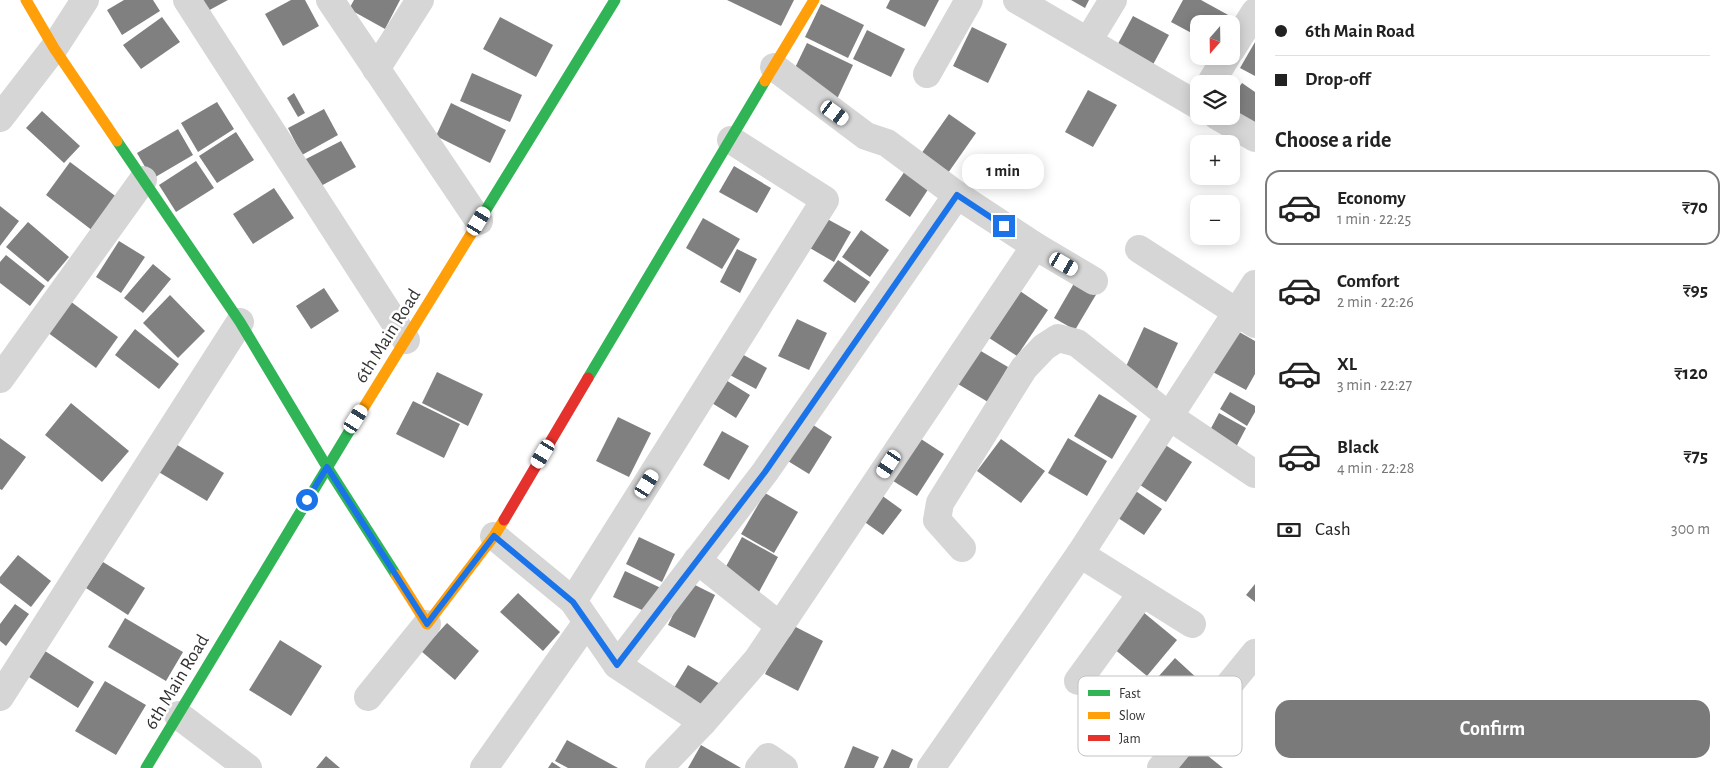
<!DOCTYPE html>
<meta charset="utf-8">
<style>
body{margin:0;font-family:"Alegreya Sans",sans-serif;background:#f2f2f2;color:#222;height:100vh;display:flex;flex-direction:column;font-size:19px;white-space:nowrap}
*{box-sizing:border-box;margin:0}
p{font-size:16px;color:#767676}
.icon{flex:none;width:28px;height:28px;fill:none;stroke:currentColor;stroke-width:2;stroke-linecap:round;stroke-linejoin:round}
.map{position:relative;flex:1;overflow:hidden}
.drawer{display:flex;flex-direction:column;background:#fff;width:475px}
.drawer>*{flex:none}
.hud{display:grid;align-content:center;height:110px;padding:0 20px;background:#fff}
.needle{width:32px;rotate:200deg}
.tools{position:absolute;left:1190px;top:15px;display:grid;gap:10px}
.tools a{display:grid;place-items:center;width:50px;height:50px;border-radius:10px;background:#fff;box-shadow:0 2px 12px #0003;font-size:25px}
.end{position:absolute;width:22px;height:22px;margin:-11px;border:6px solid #1a73e8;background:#fff;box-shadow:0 0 0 2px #fff}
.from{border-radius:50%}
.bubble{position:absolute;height:35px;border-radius:15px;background:#fff;box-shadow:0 2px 12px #0003;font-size:16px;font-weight:600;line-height:35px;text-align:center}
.car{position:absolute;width:15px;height:30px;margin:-15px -8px;border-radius:6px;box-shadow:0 0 4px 1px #0007;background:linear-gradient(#fff 24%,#345 0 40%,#fff 0 76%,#345 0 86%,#fff 0)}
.hud b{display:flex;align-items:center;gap:18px;height:48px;font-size:19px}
.hud b+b{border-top:1px solid #e0e0e0}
.hud i{width:12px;height:12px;background:#222}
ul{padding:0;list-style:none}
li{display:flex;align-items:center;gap:15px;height:75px;margin:0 10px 8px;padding:0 10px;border:2px solid transparent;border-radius:15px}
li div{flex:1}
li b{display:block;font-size:19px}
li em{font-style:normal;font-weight:600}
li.selected{border-color:#7a7a7a}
li>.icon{width:45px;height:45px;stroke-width:1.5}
h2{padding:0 20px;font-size:22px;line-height:60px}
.pay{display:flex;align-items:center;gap:12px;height:55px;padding:0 20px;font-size:19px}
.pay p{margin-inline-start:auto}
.cta{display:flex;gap:10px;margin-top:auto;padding:10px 20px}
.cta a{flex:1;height:58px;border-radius:15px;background:#7a7a7a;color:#fff;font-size:20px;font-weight:600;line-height:58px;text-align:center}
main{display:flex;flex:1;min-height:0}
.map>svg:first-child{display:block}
.building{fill:#808080}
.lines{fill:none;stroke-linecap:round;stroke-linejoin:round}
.street{stroke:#d6d6d6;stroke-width:28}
.fast{stroke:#30b455;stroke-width:11}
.slow{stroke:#ff9f0a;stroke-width:11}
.jam{stroke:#e5322d;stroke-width:11}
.route{stroke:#1a73e8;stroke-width:6}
.labels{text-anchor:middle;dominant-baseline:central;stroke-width:5;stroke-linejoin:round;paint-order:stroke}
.street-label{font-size:19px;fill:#323232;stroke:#fff}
.key{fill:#fff;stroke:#c2c2c2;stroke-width:1}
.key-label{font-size:14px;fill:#323232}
</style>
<main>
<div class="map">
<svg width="1255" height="768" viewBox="0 0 1255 768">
<rect width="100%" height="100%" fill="#fff"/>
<g class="building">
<path d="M124,0H153L160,11L122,35L107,10Z"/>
<path d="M198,0H228L204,13Z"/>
<path d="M291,0H305L319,26L283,46L265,14Z"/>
<path d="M354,0H400L385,29L349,9Z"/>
<path d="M727,0H794L781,26Z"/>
<path d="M890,0H939L925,27L886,8Z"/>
<path d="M1071,0H1089L1085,8Z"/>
<path d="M1183,0H1201L1230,16L1226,24H1199V37L1171,22Z"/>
<path d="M821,4L864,25L848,58L805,37Z"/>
<path d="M1133,16L1169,35L1149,72L1113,53Z"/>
<path d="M162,17L180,42L141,69L123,45Z"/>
<path d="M500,17L553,45L536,77L483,49Z"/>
<path d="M972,27L1007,44L988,83L953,66Z"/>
<path d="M867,30L905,49L891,77L853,59Z"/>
<path d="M1255,42V76L1240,68Z"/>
<path d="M807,43L853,65L837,99L791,76Z"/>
<path d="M472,73L522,95L510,122L460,101Z"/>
<path d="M1242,83L1255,92V136L1231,116V99Z"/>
<path d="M1088,90L1117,105L1093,147L1065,132Z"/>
<path d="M294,93L305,113L298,117L287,98Z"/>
<path d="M217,102L234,129L198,152L181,123Z"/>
<path d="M451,103L506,130L490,163L436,136Z"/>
<path d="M324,109L338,135L302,155L288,128Z"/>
<path d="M42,111L80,146L64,163L26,128Z"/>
<path d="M949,114L976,133L948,173L921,154Z"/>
<path d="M178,129L193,155L152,179L137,153Z"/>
<path d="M236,132L254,160L217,183L199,156Z"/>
<path d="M341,141L356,167L319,187L304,160Z"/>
<path d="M196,161L214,188L176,212L159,185Z"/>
<path d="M70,162L118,198L93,231L46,195Z"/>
<path d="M734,166L771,188L757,213L719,192Z"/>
<path d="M905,171L929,188L910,217L885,200Z"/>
<path d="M274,188L294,218L253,244L233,214Z"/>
<path d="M0,206L19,221L0,246Z"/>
<path d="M820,215L851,232L834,262L803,244Z"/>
<path d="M703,218L740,239L722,269L686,248Z"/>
<path d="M28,222L69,257L48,282L6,247Z"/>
<path d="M861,230L889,250L870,277L842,257Z"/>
<path d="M119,241L145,257L121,293L96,277Z"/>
<path d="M737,249L757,259L740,293L720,282Z"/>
<path d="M6,255L45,286L30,306L0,283V262Z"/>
<path d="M838,260L870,282L855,303L823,281Z"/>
<path d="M153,264L171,279L143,313L124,298Z"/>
<path d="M1076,280L1097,293L1075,330L1054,318Z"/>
<path d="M324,288L339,311L311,329L296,306Z"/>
<path d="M1017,289L1048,310L1017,356L986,336Z"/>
<path d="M170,295L205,331L178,358L143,323Z"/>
<path d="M70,301L118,337L96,368L47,332Z"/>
<path d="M797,319L827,333L809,370L778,356Z"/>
<path d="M1144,327L1178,343L1157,389L1123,373Z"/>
<path d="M135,329L179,364L159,389L115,355Z"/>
<path d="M1234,329L1255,341V374L1246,390L1211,371Z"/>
<path d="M974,347L1008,367L988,402L953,381Z"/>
<path d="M740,353L767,368L756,389L728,374Z"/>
<path d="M437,372L483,394L468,426L422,403Z"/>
<path d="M721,377L750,395L736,418L707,400Z"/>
<path d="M1230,392L1255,406V412L1247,426L1220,409Z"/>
<path d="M1099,394L1137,416L1112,459L1074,436Z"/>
<path d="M413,401L460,424L444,458L396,434Z"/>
<path d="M71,403L129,451L102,482L45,435Z"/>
<path d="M1219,413L1246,428L1235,449L1208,434Z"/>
<path d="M618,417L651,433L629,477L596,461Z"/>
<path d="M807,421L832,437L809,474L783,458Z"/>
<path d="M722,431L749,446L729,480L703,465Z"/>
<path d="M918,437L944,454L917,496L890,479Z"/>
<path d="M0,438L26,457L2,490L0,489Z"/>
<path d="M1068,438L1107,461L1087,496L1048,473Z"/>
<path d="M1001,439L1045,471L1021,503L977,471Z"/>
<path d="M1159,441L1192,462L1166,502L1134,481Z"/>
<path d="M174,443L224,473L207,501L157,471Z"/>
<path d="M1127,485L1162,509L1144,535L1109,512Z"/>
<path d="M877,492L902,510L883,535L859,518Z"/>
<path d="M765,493L798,512L774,553L741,534Z"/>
<path d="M639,537L675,554L662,582L626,564Z"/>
<path d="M742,537L778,557L759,592L723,572Z"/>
<path d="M18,555L51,581L31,607L0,583V577Z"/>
<path d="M103,562L145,588L128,615L86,588Z"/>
<path d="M625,571L663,589L651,614L613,597Z"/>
<path d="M689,582L715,595L695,638L668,625Z"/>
<path d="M1255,584V602L1246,595Z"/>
<path d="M518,593L560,632L543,651L500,612Z"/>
<path d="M15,604L29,614L6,646L0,641V624Z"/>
<path d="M1143,612L1177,640L1147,676L1113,648Z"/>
<path d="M125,618L183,652L166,681L108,647Z"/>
<path d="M447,623L479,651L455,680L421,651Z"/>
<path d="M790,624L823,641L798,691L765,674Z"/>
<path d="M280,640L322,666L291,716L249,690Z"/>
<path d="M45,651L94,682L78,708L29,677Z"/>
<path d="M1175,658L1199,680L1183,698L1158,677Z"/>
<path d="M688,665L720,684L703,712L671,693Z"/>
<path d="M105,681L146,705L116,755L75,731Z"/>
<path d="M567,740L618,768H568L555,761Z"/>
<path d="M1192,743L1223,768H1171Z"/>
<path d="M701,745L741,768H688Z"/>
<path d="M853,746L879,757L874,768H844Z"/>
<path d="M892,749L913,759L909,768H883Z"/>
<path d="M326,756L340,768H316Z"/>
<path d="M552,762L561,768H548Z"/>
</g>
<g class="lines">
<g class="street">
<path d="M187,0L406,340"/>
<path d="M330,0L479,221"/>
<path d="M1017,0L1199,106"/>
<path d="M1088,41L1113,0"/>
<path d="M1231,50L1255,12"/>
<path d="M376,69L420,0"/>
<path d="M927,74L969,0"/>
<path d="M1210,84L1227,56"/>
<path d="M1217,116L1255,138"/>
<path d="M0,118L54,48L85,0"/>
<path d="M1035,246L1094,281"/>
<path d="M1139,249L1255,324"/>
<path d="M0,379L143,180"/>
<path d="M494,536L573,601L617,665L703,722L659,768"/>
<path d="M962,548L937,520L940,503L1024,368L1044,347L1058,338L1077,343L1170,417L1255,474"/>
<path d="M1080,554L1192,624"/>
<path d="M697,560L780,626"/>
<path d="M573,601L825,200L731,140"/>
<path d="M617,665L765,472L957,195"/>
<path d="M1078,681L1142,593"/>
<path d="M0,697L240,322"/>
<path d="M368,697L427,624"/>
<path d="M178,715L248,768"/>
<path d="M703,722L757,660L1035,246L957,195L887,143L866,136L774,67"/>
<path d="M484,768L587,622"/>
<path d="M759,768L768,757L784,768"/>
<path d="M931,768L1080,554L1255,284"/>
<path d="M1161,768L1255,653"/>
</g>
<g class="fast">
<path d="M117,141L240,322L327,467L396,575"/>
<path d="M476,226L615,0"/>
<path d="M588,378L765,81"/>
<path d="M146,768L356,420"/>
</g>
<g class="slow">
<path d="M26,0L54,48L117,141"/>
<path d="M765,81L814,0"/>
<path d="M356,420L476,226"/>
<path d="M396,575L427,624L494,536L504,520"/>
</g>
<path class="jam" d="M504,520L588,378"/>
</g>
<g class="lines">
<path class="route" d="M307,500L327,467L427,624L494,536L573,602L617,665L765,472L957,195L1004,226"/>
</g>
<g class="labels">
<g class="street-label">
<text transform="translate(388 336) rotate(-58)">6th Main Road</text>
<text transform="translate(177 682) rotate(-59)">6th Main Road</text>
</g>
</g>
<rect x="1078" y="676" width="164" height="80" rx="8" class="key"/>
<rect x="1088" y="690" width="22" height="6" fill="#30b455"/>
<rect x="1088" y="712" width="22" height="7" fill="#ff9f0a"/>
<rect x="1088" y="735" width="22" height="6" fill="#e5322d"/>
<g class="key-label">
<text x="1119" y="698">Fast</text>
<text x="1119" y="720">Slow</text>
<text x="1119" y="743">Jam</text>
</g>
</svg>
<div class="tools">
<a><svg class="needle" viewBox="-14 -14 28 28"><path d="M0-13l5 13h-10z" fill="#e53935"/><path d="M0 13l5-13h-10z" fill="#767676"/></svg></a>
<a><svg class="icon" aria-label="layers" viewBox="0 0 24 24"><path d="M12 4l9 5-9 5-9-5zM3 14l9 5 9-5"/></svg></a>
<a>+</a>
<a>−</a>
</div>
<i class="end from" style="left:307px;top:500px"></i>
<i class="end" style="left:1004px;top:226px"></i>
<div class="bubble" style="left:962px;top:154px;width:82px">1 min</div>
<i class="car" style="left:835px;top:113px;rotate:126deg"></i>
<i class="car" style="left:479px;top:221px;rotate:31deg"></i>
<i class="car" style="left:1064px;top:264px;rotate:120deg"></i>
<i class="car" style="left:356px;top:419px;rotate:32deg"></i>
<i class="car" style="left:543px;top:454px;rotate:211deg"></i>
<i class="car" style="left:889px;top:464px;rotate:214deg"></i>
<i class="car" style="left:647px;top:484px;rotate:32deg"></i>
</div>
<section class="drawer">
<div class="hud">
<b><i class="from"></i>6th Main Road</b>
<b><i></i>Drop-off</b>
</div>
<h2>Choose a ride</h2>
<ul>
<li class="selected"><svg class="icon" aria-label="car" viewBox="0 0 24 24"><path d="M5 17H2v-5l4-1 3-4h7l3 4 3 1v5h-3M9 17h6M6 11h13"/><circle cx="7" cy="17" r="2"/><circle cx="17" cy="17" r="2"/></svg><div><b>Economy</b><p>1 min · 22:25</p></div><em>₹70</em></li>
<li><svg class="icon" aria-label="car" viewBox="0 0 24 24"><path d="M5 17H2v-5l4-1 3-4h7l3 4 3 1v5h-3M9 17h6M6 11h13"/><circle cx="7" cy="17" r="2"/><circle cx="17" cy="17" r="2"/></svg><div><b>Comfort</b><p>2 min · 22:26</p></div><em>₹95</em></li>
<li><svg class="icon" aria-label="car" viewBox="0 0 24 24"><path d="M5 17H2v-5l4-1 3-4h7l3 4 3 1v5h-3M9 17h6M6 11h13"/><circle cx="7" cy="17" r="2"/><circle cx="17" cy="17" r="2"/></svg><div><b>XL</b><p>3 min · 22:27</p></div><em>₹120</em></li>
<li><svg class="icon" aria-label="car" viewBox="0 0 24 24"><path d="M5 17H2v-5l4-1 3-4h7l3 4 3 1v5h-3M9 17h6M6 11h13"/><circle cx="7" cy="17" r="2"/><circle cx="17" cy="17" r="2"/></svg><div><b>Black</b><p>4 min · 22:28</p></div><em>₹75</em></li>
</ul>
<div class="pay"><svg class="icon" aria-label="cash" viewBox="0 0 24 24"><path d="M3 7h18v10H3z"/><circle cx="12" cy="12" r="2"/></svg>Cash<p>300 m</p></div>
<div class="cta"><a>Confirm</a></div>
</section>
</main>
